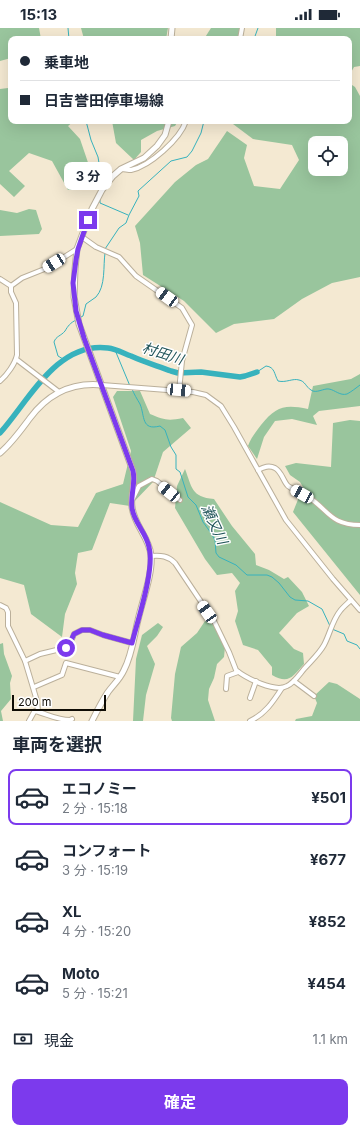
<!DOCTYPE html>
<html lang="ja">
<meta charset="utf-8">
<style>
body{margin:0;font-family:Inter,"Noto Sans JP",sans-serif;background:#f6f6f7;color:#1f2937;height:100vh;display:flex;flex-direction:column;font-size:15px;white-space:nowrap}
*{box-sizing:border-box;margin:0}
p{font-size:13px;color:#747a83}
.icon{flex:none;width:22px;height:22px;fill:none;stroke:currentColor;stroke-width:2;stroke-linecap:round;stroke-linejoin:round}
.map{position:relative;height:693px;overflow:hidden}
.details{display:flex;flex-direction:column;background:#fff;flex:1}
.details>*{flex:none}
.banner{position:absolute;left:8px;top:8px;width:344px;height:88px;border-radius:8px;box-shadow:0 4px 16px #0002;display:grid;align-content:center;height:88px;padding:0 12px;background:#fff}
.buttons{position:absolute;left:308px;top:108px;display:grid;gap:8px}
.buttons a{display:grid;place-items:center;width:40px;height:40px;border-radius:8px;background:#fff;box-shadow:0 4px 16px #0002;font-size:20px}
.scale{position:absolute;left:12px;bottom:10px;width:94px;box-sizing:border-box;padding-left:4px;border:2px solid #0f0c05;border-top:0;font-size:11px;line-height:14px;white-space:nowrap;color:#0f0c05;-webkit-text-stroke:3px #fff;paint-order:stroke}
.end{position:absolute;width:18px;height:18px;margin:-9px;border:5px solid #7c3aed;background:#fff;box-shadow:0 0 0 2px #fff}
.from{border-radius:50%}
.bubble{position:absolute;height:28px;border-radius:8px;background:#fff;box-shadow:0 4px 16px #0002;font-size:13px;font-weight:700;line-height:28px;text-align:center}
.car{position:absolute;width:12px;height:24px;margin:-12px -6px;border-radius:5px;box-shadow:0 0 3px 1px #0007;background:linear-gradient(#fff 24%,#345 0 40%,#fff 0 76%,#345 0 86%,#fff 0)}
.banner b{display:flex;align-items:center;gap:14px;height:38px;font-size:15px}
.banner b+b{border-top:1px solid #e0e1e3}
.banner i{width:10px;height:10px;background:#1f2937}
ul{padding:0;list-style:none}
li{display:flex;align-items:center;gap:12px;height:56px;margin:0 8px 6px;padding:0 4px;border:2px solid transparent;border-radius:8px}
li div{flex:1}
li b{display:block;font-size:15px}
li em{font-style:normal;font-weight:700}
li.on{border-color:#7c3aed}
li>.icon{width:36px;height:36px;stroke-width:1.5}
h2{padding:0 12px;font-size:18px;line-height:48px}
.pay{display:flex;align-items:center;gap:10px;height:44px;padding:0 12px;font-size:15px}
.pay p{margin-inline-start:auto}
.button{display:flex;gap:8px;margin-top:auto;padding:8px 12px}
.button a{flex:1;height:46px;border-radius:8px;background:#7c3aed;color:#fff;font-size:16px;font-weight:700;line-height:46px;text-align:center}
.status{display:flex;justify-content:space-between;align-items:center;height:28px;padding:0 20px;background:#fff;direction:ltr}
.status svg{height:11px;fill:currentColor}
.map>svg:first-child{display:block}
.green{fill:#99c59d;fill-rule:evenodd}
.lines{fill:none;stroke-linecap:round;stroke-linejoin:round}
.stream{stroke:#37b2bd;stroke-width:1}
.river{stroke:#37b2bd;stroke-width:5.5}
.minor-casing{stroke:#bbb09b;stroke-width:6}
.major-casing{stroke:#bbb09b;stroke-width:7}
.minor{stroke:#fff;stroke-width:4}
.major{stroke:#fff;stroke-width:5}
.route{stroke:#7c3aed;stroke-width:5}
.labels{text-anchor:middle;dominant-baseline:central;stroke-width:3;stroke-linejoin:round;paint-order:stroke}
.water-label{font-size:14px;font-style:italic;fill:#22555a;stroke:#fff}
</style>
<div class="status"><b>15:13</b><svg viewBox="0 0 49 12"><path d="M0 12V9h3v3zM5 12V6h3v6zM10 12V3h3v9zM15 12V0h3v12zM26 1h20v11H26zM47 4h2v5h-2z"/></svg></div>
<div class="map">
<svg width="360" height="693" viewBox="0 0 360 693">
<rect width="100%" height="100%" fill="#f4e9d2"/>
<g class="green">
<path d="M0,0H39L41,11H11V30L0,33Z"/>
<path d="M81,0H168L166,11H84Z"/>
<path d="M211,0H243L237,11H204Z"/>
<path d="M276,0H360V38L354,39L349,48V11H276Z"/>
<path d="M349,55L355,59L360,68V249L332,255L302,271L274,291L234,296L216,305L184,273L143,247L140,215L135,198L175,154L196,137L208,131L227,103L247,117L244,130L254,158L280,161L299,132L292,117L253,111L229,93H349ZM315,115H341V141H315Z"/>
<path d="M11,56V93H74L68,98L80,111L96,158L85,162H68L52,133L29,125L9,143L25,158L14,169L0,156V61L8,60Z"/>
<path d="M112,93H178L175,98L157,103L141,112V124L134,132L116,115Z"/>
<path d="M29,181L36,182L42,201L39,206L0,208V182L17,185Z"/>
<path d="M360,346V378L319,383L313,388L317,397L292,391L275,393L264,409L257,431L248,418C251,409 256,404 261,397C276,378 285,376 308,381L313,358L351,351Z"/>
<path d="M117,363H140L150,386C164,392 168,393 183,390L191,400L163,424L153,454L130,478L110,475L92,522L78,525L75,545L77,556L65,586L62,609L31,586L24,557L0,550V474L51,497L78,499L96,465L123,456L131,423L113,369Z"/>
<path d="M350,392L360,393V567L293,484L303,459L300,454L290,447L285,438L296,435L331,439L333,395Z"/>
<path d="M185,441C192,459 191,469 214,471L232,498L255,526L256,537L269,542L284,551L288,549L302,564L309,578L297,585L279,605L294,621L303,625L304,636C293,648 289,657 272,647V639L258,622L243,617L235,593L238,583L235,563L240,555L232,545L217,547L205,531L175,480L177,458Z"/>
<path d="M205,593L217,598L225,619L224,629L217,636L214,650L209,661L208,672L215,693H172L171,690L175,646L181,619L197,605Z"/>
<path d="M158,595L163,599L157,608L147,618L155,636L146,667L143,693H133L136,631L142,607Z"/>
<path d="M3,615L4,626L12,648L10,655L11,671L1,683L3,693H0V616Z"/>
<path d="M329,654L337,656L360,671V693H295L296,691L312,688L317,675L314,668Z"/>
</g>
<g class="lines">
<g class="stream">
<path d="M68,0L69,11"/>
<path d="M254,11L258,0"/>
<path d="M86,93L91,112L98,129L100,141L98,150L100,162"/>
<path d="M100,171V175L128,187"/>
<path d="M105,221L119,200L126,195L129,187L139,168L138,163L171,133L187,129L192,123L201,105L204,93"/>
<path d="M81,289L83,288L86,276C89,274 93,271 96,269C106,258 103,238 105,225"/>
<path d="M115,322L130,358"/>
<path d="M63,331L58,328L54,314C56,308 61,308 65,303C68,298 70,295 76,292"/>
<path d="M257,344L266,338C275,339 274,346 278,353C286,355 293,350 299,352C305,353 306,359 311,362C316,366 324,360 329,361C335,362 340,368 347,366C351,364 356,360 360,357"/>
<path d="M132,361C134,366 137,371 140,376C145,388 141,403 160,398L165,402L171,419L176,427V441L180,444L188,469L196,477L203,494L211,505L215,512L216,525L219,529L236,537L247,547H267L272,549L279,555L290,569L295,572L308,573L322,581L330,598"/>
<path d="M332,601L344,606L347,613L357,617L360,621"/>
</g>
<path class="river" d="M0,405C28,374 57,313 108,320C116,321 123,325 131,328C144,334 158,338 171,343L178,345L201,344L240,349L245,348L257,344"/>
<g class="minor-casing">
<g id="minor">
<path d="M240,11L242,0"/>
<path d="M121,141C124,141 128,142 131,142C150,138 180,111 186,93"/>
<path d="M82,209L96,219L119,229L136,248L182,280L192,297L182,333L179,363"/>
<path d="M0,251L11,258"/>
<path d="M16,331L59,364"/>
<path d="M0,353C7,347 15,336 17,327L16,275L11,264V258L22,250L47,240L77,221"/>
<path d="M102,357L193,364L206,367L221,378L234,399L286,492L333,551L360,582"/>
<path d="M258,442C264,439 269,437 275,440C282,444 283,453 288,458C294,462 301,465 307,468C329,482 330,497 360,497"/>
<path d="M133,470L139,458L152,451L157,453L180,472"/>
<path d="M151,528C161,527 168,528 175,535L214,593L229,624L236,642C246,650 275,665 287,658C294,655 299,647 304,641C311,633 319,626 324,617C330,606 332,593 340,583C343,579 347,576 351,572"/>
<path d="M0,577L6,580L8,584V598L25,633L37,673L38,683"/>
<path d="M25,633L40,626L69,619L74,606L82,602H90L103,607L132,615"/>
<path d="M294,653L314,668"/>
<path d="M34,659L62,647L66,635L120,649"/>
<path d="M226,661L227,648L238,644"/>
<path d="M250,670L256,653"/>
<path d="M29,693L34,684L35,683C47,686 57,692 70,692L72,691"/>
<path d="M250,693C265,686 273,674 282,660"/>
</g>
</g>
<g class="major-casing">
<g id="major">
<path d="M171,11L172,0"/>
<path d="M0,425C12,415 21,402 30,390C48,366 72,354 102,357"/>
<path d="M92,693C97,683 102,673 108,664C114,656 120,651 124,642C132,627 134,608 138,592C142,574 153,545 151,527C149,509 134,497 132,479C130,467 136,455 133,443L79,296L74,269L75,241L77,221L92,181L102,162L113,148L121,141L144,130L157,118L165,107L169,93"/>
</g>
</g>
<use href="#minor" class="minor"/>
<use href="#major" class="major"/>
</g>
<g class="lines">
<path class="route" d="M66,620L68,619L74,606L82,602H90L103,607L132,615C138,591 155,541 149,519C146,504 134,495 132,480C130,468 136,455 133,443L84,310L76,283L73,255L76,232L78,221L88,192"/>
</g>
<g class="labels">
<g class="water-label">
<text transform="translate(163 325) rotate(18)">村田川</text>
<text transform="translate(215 496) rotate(65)">瀬又川</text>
</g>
</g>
</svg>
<div class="buttons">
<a><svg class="icon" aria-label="locate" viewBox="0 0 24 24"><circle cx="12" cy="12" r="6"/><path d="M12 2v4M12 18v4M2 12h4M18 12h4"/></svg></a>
</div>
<div class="scale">200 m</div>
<i class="end from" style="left:66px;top:620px"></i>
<i class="end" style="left:88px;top:192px"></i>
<div class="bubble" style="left:64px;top:134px;width:48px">3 分</div>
<i class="car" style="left:54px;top:235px;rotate:238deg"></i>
<i class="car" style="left:167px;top:269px;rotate:306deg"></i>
<i class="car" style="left:179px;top:362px;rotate:95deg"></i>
<i class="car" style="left:169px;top:464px;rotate:309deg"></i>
<i class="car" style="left:302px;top:466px;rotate:299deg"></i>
<i class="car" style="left:207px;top:584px;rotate:325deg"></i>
<div class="banner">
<b><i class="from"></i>乗車地</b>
<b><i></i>日吉誉田停車場線</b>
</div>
</div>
<section class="details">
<h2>車両を選択</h2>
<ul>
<li class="on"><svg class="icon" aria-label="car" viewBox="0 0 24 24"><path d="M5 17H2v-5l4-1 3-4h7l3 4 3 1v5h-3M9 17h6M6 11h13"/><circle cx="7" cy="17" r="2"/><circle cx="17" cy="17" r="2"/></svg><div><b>エコノミー</b><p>2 分 · 15:18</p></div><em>¥501</em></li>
<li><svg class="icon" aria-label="car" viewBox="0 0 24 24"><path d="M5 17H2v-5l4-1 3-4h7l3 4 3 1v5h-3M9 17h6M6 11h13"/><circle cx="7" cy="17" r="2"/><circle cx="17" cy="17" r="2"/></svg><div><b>コンフォート</b><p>3 分 · 15:19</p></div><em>¥677</em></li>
<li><svg class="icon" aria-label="car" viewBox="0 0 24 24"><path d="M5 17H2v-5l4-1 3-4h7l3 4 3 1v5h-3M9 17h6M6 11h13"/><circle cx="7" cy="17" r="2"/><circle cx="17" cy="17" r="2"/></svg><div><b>XL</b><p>4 分 · 15:20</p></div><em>¥852</em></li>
<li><svg class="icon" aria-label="car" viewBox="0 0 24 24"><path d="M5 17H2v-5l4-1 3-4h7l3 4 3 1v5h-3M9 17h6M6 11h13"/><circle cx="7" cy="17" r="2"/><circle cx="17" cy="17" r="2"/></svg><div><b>Moto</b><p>5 分 · 15:21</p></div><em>¥454</em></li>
</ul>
<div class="pay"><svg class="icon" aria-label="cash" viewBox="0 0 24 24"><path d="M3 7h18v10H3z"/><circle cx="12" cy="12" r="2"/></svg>現金<p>1.1 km</p></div>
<div class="button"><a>確定</a></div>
</section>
